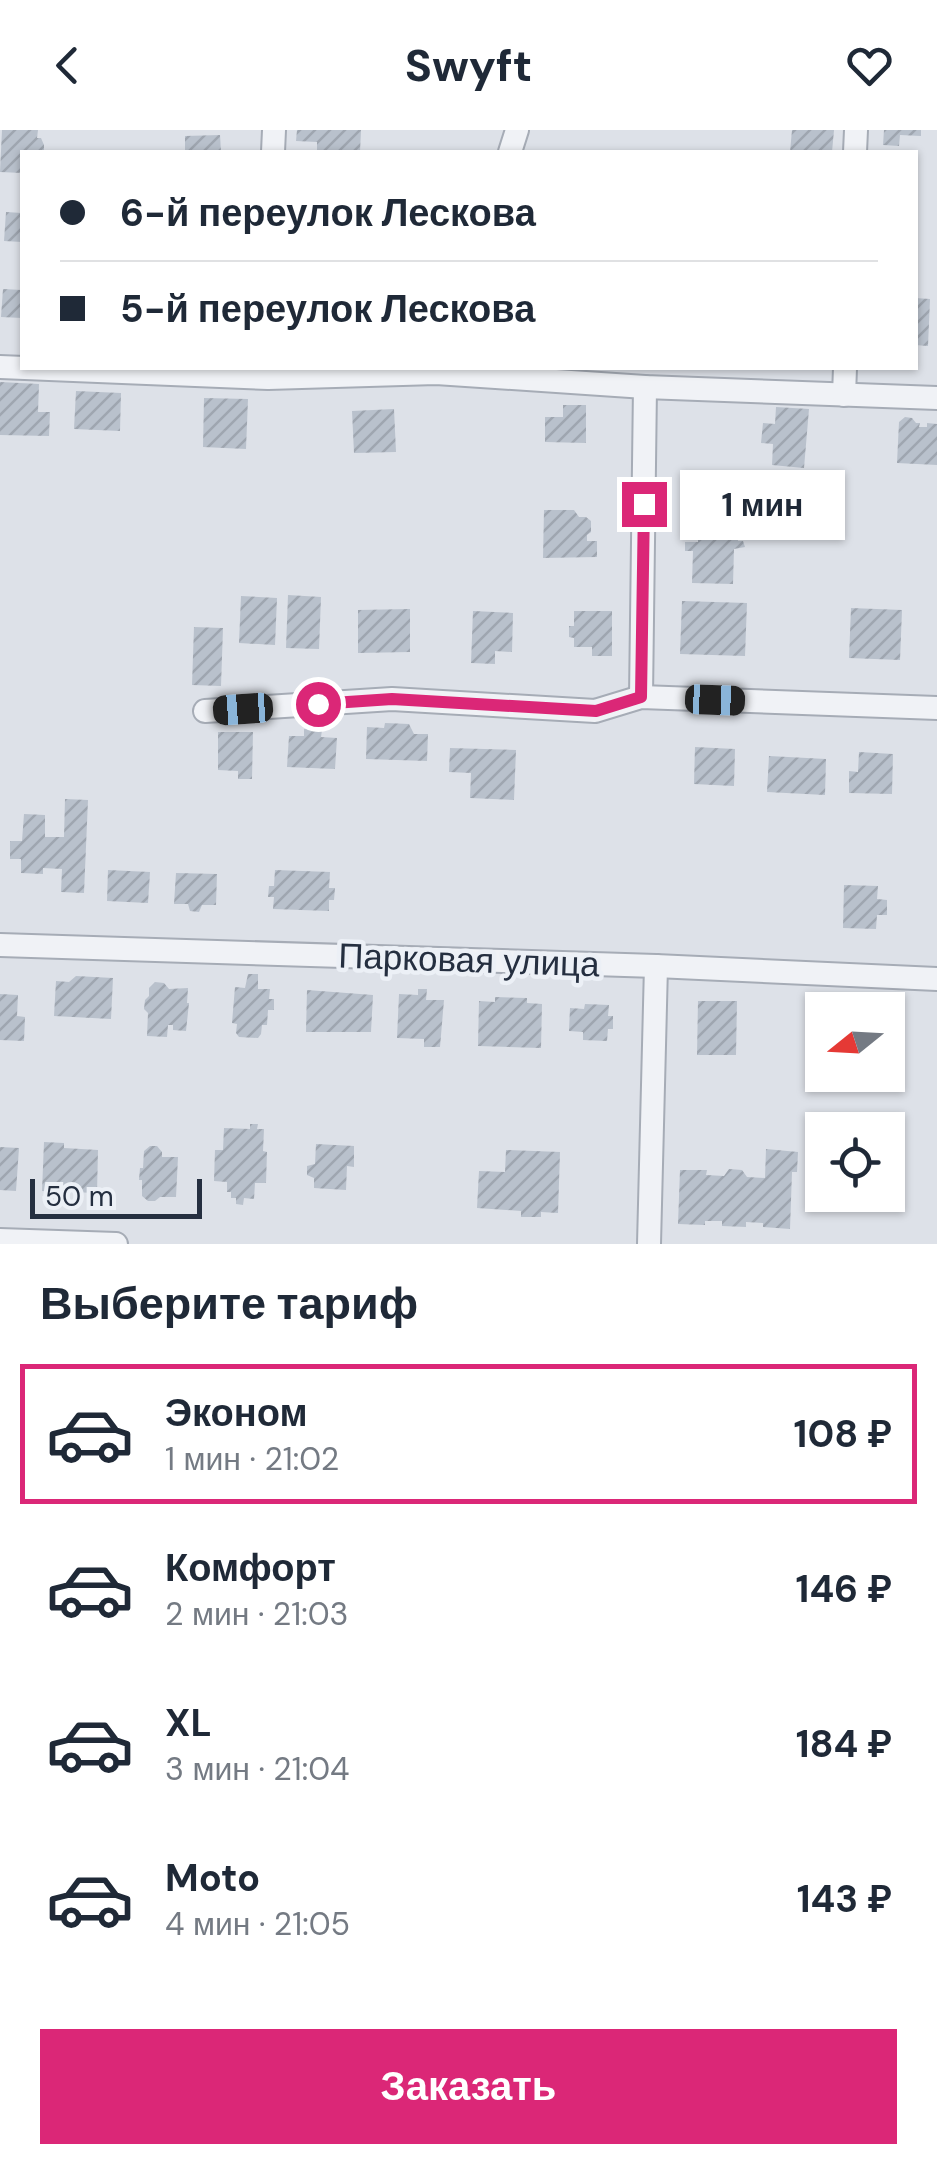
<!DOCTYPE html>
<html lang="ru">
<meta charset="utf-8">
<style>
body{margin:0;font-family:"DM Sans",sans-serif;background:#f6f6f7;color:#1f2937;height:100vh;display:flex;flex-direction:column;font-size:38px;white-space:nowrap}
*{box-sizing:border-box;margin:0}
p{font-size:32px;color:#747a83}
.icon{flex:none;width:55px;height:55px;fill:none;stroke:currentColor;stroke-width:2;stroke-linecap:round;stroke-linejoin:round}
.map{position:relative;height:1114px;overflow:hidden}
.details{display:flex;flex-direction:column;background:#fff;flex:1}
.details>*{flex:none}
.hud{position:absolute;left:20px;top:20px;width:898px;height:220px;border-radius:0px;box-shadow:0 2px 8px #0004;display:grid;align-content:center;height:220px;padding:0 40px;background:#fff}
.needle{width:65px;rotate:252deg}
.buttons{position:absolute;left:805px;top:862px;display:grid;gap:20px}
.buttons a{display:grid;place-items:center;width:100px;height:100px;border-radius:0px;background:#fff;box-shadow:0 2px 8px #0004;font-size:50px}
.scale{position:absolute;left:30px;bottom:25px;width:172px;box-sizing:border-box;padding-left:10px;border:5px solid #252f40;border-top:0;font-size:28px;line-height:35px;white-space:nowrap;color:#252f40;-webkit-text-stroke:8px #ecf0f6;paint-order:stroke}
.end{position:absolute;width:45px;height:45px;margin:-22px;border:12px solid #db2777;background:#fff;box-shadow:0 0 0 5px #fff}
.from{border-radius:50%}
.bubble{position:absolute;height:70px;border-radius:0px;background:#fff;box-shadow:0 2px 8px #0004;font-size:32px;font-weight:700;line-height:70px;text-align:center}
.car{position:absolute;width:30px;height:60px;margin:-30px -15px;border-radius:12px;box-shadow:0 0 8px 2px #0007;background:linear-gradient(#222 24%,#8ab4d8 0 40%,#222 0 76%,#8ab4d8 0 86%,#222 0)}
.hud b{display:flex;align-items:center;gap:35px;height:95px;font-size:38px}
.hud b+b{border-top:2px solid #e0e1e3}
.hud i{width:25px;height:25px;background:#1f2937}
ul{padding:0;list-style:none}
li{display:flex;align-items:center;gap:30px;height:140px;margin:0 20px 15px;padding:0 20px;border:5px solid transparent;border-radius:0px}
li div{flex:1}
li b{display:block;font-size:38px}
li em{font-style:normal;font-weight:700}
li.on{border-color:#db2777}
li>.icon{width:90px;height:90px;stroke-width:1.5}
h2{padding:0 40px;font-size:45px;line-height:120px}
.primary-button{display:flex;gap:20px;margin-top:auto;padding:20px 40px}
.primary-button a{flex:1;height:115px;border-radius:0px;background:#db2777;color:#fff;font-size:40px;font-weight:700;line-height:115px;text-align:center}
header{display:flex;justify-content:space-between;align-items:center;height:130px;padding:0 40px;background:#fff;font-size:45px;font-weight:700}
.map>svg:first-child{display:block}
.building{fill:url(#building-hatch)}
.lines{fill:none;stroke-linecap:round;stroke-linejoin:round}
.street-casing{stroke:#a6acb6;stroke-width:26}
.street{stroke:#f0f2f6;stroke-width:22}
.route{stroke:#db2777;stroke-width:12}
.labels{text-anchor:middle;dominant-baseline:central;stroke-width:9;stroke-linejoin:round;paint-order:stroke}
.street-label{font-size:35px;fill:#252f40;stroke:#ecf0f6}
</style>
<header><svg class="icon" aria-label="back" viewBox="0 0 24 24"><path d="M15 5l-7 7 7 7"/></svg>Swyft<svg class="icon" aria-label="heart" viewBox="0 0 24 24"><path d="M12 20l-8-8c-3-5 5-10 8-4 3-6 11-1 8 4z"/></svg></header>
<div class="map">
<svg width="937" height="1114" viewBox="0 0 937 1114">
<defs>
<pattern id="building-hatch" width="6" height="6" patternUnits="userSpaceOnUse" patternTransform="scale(2.5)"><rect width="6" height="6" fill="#b9c1cc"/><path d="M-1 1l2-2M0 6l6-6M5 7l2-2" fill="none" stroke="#9fa6b0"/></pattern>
</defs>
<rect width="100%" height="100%" fill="#dde1e8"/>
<g class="building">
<path d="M2,0H38L37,8H41L44,15V22H22V43L0,42Z"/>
<path d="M297,0H361L360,22L317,21V12L296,11Z"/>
<path d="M792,0H834L832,22H790Z"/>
<path d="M884,0H921V6L900,5L899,16L883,15Z"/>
<path d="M220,5L221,22H185V6Z"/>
<path d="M6,82L22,83V112L4,111Z"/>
<path d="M3,159L22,160V188L1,187Z"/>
<path d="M915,168L930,169L928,216L915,215Z"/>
<path d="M0,252L39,254L38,282H50L49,306L0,305Z"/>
<path d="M76,261L121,263L120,301L74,299Z"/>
<path d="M204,268L248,269L246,319L203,317Z"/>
<path d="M563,275H586V313L545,312V287H563Z"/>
<path d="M776,277L809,279L804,338L772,335L773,314L761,313L763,293L775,294Z"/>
<path d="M394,279L396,322L354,323L352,281Z"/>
<path d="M905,287L912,288L916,293H920L919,297H927V293L937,294V335L897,333L899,292Z"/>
<path d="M544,380H574L579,387H586L591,391V402L587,405V411H597V427L543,428Z"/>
<path d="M698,399L738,400V411H743L745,417L734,419L733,454L692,453L693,421H685V412H698Z"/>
<path d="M288,465L321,467L319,519L286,518Z"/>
<path d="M241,466L277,468L275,515L239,513Z"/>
<path d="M682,471L747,473L745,526L680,524Z"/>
<path d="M851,478L902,480L900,530L849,528Z"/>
<path d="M410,479V522L358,523V480Z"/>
<path d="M473,481L513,483L512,522L495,521V534L471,533Z"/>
<path d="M574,481H612V526H592V517H574V508L569,507V496H574Z"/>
<path d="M194,497L223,498L221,556L192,555Z"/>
<path d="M385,593L409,594L414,604H428L427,631L366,629L367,597L384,598Z"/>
<path d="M304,599L322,600L321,607L337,608L335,639L287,637L289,606H304Z"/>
<path d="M218,602H253L252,649H238V641L218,640Z"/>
<path d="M695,617L735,619L734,656L694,654Z"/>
<path d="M450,618L516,620L514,670L470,668L471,643L449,642Z"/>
<path d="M859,622L893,624L892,664L849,663V641L858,642Z"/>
<path d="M769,626L826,629L825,665L767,662Z"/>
<path d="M65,669L88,670L84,763L61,762L62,739L43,738V744L21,743V729H10V711H22L24,684L45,685V707H64Z"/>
<path d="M108,740L150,742L148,773L107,771Z"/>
<path d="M275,740L330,742L329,758H335L334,770H329V781L273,779L274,767H268L269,756H274Z"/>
<path d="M176,743L217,744L216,775H202L199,782L190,781L188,774H174Z"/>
<path d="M844,755L878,756L877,769L887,770V785H877L876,799L843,798Z"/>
<path d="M248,844H258V859H270L269,869H274V880H268L267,895H262L261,904L258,908L239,907L236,903L237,894L232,893L235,857L245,858Z"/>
<path d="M76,846L113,848L111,889L54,886L56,851L69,852Z"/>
<path d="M155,852L164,853L169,859L188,858L187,873H189L186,901L173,900V895H168L167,907L147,906L148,883L144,879L145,870L149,866V858Z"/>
<path d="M418,859H427L426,870H444L440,917H424V909L397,908L399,864L418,865Z"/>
<path d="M307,860L373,865L371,902H306Z"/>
<path d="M0,864L18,865L17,886L25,887L24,911L0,910Z"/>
<path d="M495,867L527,868V873L542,874L541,918L478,916L479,871L495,872Z"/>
<path d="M698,871H737L736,925H697Z"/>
<path d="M585,874L609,875L608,886H613V899H608L607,911L583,910V902L569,901L570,878L584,879Z"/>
<path d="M250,994H258L257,999H264L263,1021L267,1022L266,1053H255L254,1069L244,1068L243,1075L236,1074V1068H231V1062H227V1052L214,1051L215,1020H223L224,998L250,999Z"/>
<path d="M44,1012L64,1013V1018L98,1020L97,1063L42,1061Z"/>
<path d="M316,1014L354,1016V1037L347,1036L346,1060L314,1058V1048L307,1045V1036L315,1034Z"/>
<path d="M150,1016H157L162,1022V1027H178L176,1067H160L155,1071H148L142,1066V1050H139L140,1038H143L144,1021Z"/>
<path d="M0,1017L19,1018L16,1061L0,1060Z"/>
<path d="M766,1019L798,1022L797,1042H792L790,1099L763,1097V1093L746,1092V1097L722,1096V1091H705V1095L678,1094L680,1040H707L706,1045L724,1046L729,1039L742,1040L747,1047L765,1048Z"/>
<path d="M506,1020L560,1022L558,1083L541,1082V1087H521V1081L477,1078L479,1041L505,1042Z"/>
</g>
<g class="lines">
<g class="street-casing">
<g id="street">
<path d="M273,22L274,0"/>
<path d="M510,22L517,0"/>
<path d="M855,22L856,0"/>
<path d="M0,237L268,248L436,243L645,257L937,268"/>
<path d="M844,265L845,238"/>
<path d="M641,567L645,257"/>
<path d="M205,581L392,569L595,581L641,567L937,578"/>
<path d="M0,815L656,836L937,849"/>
<path d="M0,1110L116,1114"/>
<path d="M649,1114L656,836"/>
</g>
</g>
<use href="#street" class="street"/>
</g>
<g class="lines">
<path class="route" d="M318,574L392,569L596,581L641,567L644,374"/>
</g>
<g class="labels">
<g class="street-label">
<text transform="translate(469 830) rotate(2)">Парковая улица</text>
</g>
</g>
</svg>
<div class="buttons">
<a><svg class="needle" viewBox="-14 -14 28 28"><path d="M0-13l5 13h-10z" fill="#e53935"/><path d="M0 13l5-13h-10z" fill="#747a83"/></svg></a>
<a><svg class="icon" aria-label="locate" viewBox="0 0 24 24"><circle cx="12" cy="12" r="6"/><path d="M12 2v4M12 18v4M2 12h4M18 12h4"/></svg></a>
</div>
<div class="scale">50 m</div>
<i class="end from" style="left:318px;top:574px"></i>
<i class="end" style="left:644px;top:374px"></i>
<div class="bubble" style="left:680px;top:340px;width:165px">1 мин</div>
<i class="car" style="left:715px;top:570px;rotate:92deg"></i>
<i class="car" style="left:243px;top:579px;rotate:266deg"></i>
<div class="hud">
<b><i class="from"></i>6-й переулок Лескова</b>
<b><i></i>5-й переулок Лескова</b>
</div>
</div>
<section class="details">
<h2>Выберите тариф</h2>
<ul>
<li class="on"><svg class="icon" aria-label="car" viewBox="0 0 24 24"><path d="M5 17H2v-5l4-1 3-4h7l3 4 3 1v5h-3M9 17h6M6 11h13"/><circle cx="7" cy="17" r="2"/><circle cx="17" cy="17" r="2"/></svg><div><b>Эконом</b><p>1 мин · 21:02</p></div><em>108 ₽</em></li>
<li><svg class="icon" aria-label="car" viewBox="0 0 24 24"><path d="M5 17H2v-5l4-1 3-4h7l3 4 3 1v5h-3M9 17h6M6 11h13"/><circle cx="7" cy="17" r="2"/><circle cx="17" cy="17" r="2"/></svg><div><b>Комфорт</b><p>2 мин · 21:03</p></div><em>146 ₽</em></li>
<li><svg class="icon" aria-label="car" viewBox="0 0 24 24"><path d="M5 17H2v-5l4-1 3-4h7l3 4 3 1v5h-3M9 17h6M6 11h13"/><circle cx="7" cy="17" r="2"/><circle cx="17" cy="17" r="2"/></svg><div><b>XL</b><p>3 мин · 21:04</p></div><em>184 ₽</em></li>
<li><svg class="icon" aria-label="car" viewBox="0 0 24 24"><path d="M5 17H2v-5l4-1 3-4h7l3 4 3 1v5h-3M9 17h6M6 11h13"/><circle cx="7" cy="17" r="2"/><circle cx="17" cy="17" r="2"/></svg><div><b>Moto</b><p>4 мин · 21:05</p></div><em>143 ₽</em></li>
</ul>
<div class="primary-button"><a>Заказать</a></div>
</section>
